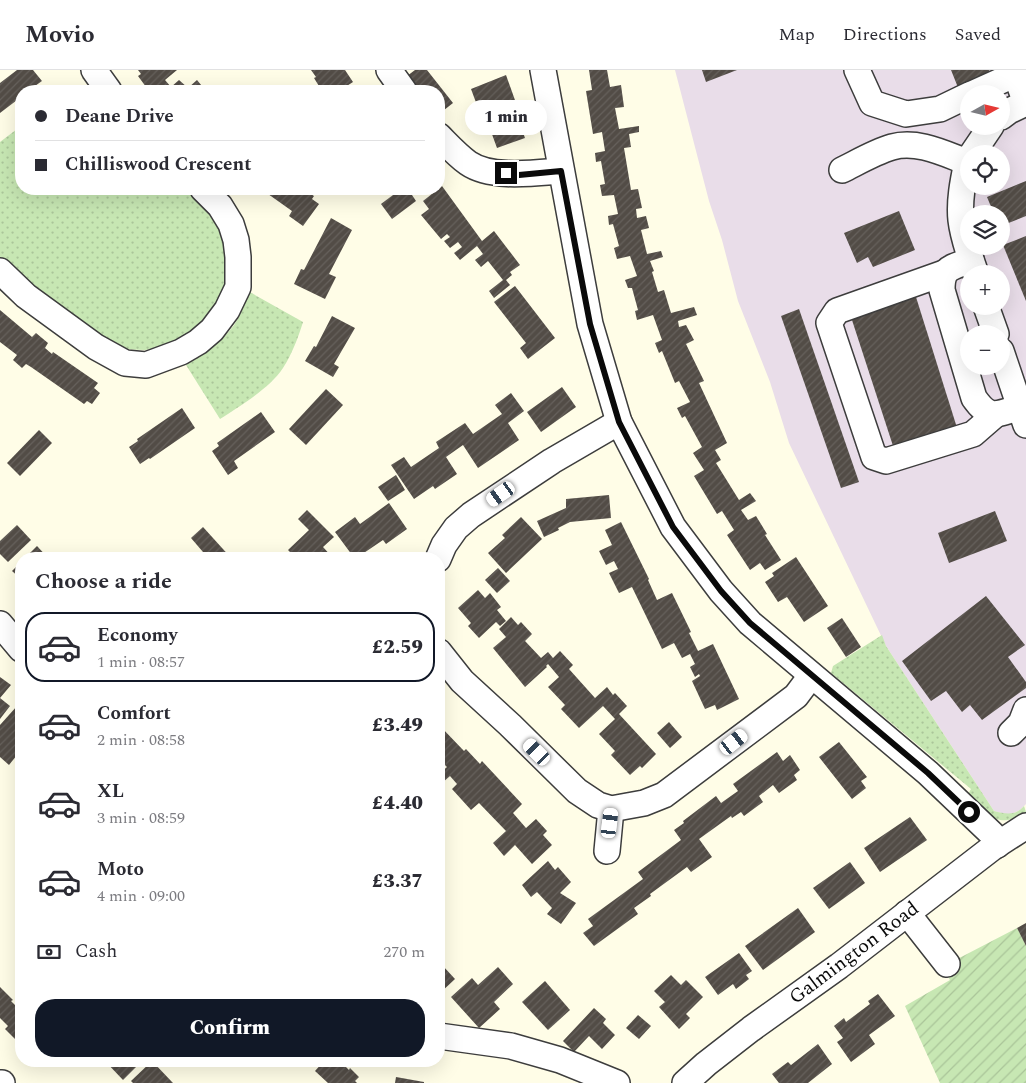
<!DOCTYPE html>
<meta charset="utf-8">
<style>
body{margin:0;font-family:Spectral,serif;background:#f7f7f7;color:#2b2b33;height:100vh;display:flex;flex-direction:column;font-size:19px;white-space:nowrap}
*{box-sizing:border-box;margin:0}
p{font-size:16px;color:#7c7c81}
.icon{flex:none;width:28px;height:28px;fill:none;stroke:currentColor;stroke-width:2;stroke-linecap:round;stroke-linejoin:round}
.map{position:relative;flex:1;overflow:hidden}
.details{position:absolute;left:15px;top:482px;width:430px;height:515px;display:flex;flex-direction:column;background:#fff;border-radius:20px;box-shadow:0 5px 20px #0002}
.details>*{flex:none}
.hud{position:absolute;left:15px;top:15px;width:430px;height:110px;border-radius:20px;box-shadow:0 5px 20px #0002;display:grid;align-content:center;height:110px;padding:0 20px;background:#fff}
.needle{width:32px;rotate:82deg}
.tools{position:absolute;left:960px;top:15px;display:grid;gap:10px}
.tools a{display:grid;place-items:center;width:50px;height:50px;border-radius:50%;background:#fff;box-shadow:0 5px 20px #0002;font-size:25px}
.end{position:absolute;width:22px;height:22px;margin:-11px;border:6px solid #0a0a0a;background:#fff;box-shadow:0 0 0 2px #fff}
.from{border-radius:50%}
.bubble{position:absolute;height:35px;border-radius:18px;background:#fff;box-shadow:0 5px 20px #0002;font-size:16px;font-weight:800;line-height:35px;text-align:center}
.car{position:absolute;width:15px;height:30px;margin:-15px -8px;border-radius:6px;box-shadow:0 0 4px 1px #0007;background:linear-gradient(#fff 24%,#345 0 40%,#fff 0 76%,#345 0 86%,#fff 0)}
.hud b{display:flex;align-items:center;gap:18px;height:48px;font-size:19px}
.hud b+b{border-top:1px solid #e1e1e2}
.hud i{width:12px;height:12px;background:#2b2b33}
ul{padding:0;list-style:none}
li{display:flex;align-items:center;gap:15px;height:70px;margin:0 10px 8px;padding:0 10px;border:2px solid transparent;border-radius:20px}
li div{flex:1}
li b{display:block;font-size:19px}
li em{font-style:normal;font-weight:800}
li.selected{border-color:#111827}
li>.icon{width:45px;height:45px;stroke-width:1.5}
h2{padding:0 20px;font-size:22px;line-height:60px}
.pay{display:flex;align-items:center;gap:12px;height:55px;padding:0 20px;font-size:19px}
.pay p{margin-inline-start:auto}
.cta{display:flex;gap:10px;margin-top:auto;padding:10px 20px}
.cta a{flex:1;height:58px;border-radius:20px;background:#111827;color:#fff;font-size:20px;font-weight:800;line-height:58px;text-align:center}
header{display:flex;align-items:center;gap:30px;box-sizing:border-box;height:70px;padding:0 25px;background:#fff;border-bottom:1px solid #e1e1e2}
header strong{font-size:24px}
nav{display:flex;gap:28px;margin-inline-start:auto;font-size:18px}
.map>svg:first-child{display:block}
.industrial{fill:#e9dde9;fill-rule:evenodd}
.grass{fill:url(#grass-dots)}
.garden{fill:url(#garden-furrows)}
.building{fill:url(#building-hatch)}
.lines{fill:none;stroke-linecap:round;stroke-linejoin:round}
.minor-casing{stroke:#3d3d3d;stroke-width:28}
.minor{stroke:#fff;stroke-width:25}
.route{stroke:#0a0a0a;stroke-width:6}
.labels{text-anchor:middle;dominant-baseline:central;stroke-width:5;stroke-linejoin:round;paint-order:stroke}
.street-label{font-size:20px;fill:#0a0a0a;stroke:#fff}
</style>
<header>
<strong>Movio</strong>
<nav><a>Map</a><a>Directions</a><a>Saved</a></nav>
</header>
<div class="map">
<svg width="1026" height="1013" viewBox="0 0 1026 1013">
<defs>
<pattern id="grass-dots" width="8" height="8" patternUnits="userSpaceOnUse" patternTransform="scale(1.25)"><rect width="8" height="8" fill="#c7e7b3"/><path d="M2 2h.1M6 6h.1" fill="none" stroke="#aac599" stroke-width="1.8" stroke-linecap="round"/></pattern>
<pattern id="garden-furrows" width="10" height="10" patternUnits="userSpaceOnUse" patternTransform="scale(1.25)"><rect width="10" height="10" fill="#c7e7b3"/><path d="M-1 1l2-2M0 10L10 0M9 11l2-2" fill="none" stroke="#aac599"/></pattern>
<pattern id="building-hatch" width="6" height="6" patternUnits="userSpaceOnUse" patternTransform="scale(1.25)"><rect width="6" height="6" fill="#524c46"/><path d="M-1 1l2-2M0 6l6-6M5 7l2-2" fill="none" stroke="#66615c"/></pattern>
</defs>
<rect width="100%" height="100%" fill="#fffde7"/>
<path class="industrial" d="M675,0H1026V734L1020,740L1009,745L994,741L886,576L789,373L770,312L738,231L722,170L709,131ZM969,24H1001V56H969ZM969,84H1001V116H969ZM969,144H1001V176H969ZM969,204H1001V236H969ZM969,264H1001V296H969Z"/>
<g class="grass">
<path d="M21,56V119H192L216,140L231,194L221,234L197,261L170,276L145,280L118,279L101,271L0,191V72Z"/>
<path d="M248,221L303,252C298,268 292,284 283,298C270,318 240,336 220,349L186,295C206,283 227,269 239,247C243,239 245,230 248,221Z"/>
<path d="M882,565L886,576L994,741C1006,744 1015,746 1024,736L1026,742C999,761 987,744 967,726L971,719L831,603L833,596Z"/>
</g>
<path class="garden" d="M1017,858L1026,876V1013H940L905,936L950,910L942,897Z"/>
<g class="building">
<path d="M17,0H33L42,11L28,21H21V27L0,43V13Z"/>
<path d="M138,0H177L165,10L171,17L179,10L188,18L197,10L206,21H149L138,6L141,4Z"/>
<path d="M311,0H345L353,12L339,21H322L314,8L316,7Z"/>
<path d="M415,0H427L453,33L439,44V21H420L407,6Z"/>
<path d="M589,0H607L610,17L621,15L624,37L615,38L619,59L639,56V62L629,64L631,77L624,78L631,120L638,119L642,138L636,139L637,148L646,146L649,158L641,160L647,184L661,181L663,187L650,191L654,201L652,202L658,222L664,220L671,243L694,237L697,245L678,251L679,257L686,255L694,270L686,274L704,311L699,313L727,373L715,380L721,390L716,393L739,430L750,423L756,431L741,440L748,450L756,446L767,464L765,465L781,490L765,500L760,493L750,500L727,465L734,460L722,441L717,444L694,406L704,400L693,383L702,377L685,346L682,348L677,338L690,332L679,311L675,313L662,281L659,283L655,273L662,270L653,245L637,250L635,241L638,240L632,218H628L625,210L637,206L630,186L617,189L614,178L619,176L613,154L609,155L608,146L618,144L614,125L602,126L600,115L605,114L601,91L596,92L595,83L605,81L602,62L593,64L586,21L592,20Z"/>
<path d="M702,0H737L706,12Z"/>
<path d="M951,0H989L992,7L959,20Z"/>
<path d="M506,5L516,33L513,34L525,68L497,78L485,45L481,46L471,19Z"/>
<path d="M1026,111V146L1001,156V144H994L987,127Z"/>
<path d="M442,116L482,171L494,161L520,195L510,202L512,205L506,210L510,215L494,228L489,221L503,210L488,191L481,197L475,190L483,184L477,176L460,190L454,183L462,177L458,172L450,178L444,171L450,167L447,164L441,169L421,145L429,139L423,131Z"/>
<path d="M254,119H303L314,126L312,129L319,134L303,156L289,146L292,141L261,119L259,122Z"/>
<path d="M401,119H408L416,131L392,149L381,134Z"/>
<path d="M899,141L915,180L873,197L868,187L857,193L844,163Z"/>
<path d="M331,148L352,160L329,204L336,207L325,229L294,214L301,199L304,200Z"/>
<path d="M1026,166V231L1003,175Z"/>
<path d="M515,216L555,268L528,289L520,278L526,273L494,232Z"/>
<path d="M916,227L958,361L895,382L851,247Z"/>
<path d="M799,239L859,412L841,418L781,246Z"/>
<path d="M0,240L32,267L36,263L48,273L45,278L52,284L53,282L98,313L94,318L100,323L92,334L87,331L84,334L31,297L26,294L22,298L13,290L17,285L0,272Z"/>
<path d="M332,246L355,258L334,294L339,297L333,307L305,291L314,276L316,277Z"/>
<path d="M562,317L576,337L541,362L527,342Z"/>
<path d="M326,319L343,335L306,375L289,359Z"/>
<path d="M511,323L524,341L508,353L519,370L478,398L463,375L446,387L457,404L435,419L433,416L414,429L391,395L404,387L411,397L439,378L436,372L465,353L473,364L502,344L495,335Z"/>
<path d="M182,338L195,358L150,389L149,388L140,394L129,377L138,371L137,369Z"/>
<path d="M261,342L275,362L234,391L238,398L228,405L212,381L219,376L217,373Z"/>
<path d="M39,360L52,373L20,406L7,393Z"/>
<path d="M396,405L405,420L388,431L378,417Z"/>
<path d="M609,425L611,448L570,452L558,458L559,460L544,467L537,451L566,438V429Z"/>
<path d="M389,433L407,459L386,474L383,470L355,489L335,462L355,447L360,454Z"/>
<path d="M307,440L334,467L323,477L333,488L332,489H294L295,487L288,480L309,460L298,449Z"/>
<path d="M995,441L1007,471L949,493L938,463Z"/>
<path d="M521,447L542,469L506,503L488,483L505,468L502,465Z"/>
<path d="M621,452L649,509L648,510L657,530L672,523L691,562L689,563L698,581L713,574L739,629L717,640L715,635L705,639L692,611L700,606L699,604L695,607L690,597L695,594L690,584L682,588L674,573L662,579L632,517L619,523L609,503L618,499L614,491L606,495L599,481L612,475L605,460Z"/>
<path d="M17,455L31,470L8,492L0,484V471Z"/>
<path d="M203,457L232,489H209L191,468Z"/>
<path d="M37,476L49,489H24Z"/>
<path d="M796,487L828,536L804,552L787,527L778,532L765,512L774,506L772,503Z"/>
<path d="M21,492V509L12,501Z"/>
<path d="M498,498L510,511L497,523L485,510Z"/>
<path d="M478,520L485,528L490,523L501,537L497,540L506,551L500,556L496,552L479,568L468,556L471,553L458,538Z"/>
<path d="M986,526L1025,575L1008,587L1026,612V618L982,650L970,635L962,642L946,621L931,631L902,591Z"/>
<path d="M511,547L518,555L521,552L532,564L525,571L541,588L548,582L553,588L560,581L573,595L569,599L595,628L607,617L613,625L615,623L627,636L619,644L656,684L642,698L640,696L630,705L611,685L615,681L599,664L615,649L603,636L579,658L561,639L565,635L548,617L559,607L548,594L546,596L547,597L525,617L493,578L506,567L499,559Z"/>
<path d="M842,548L861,577L846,587L827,558Z"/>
<path d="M0,607L11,615L0,628L10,636L0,649Z"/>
<path d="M17,636L21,639V680L9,695L0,687V655Z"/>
<path d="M669,652L682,667L670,678L657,663Z"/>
<path d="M441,657L464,681L466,679L480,694L482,691L522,734L513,743L526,758L536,749L547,761L543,765L552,775L532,794L515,775L504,786L493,773L506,761L479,733L471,740L452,719L457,714L450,706L442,713L439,709V704L447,697L439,689V660Z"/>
<path d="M839,672L867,707L861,711L866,718L852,729L819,687Z"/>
<path d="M777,682L783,691L790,685L800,700L794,705L797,710L779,723L773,715L759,726L763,732L744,746L741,742L732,748L731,746L699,769L712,787L691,802L687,797L650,824L651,826L634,838L638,844L594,876L583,863L593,856L588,849L643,809L638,802L681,770L674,760L684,753L683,751L716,726L721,733L738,721L733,714Z"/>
<path d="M910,747L927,770L880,802L864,778Z"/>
<path d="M548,791L555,800L558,797L571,812L560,823L576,833L561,854L547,844L552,838L537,822L531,827L522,815Z"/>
<path d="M850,792L865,813L829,839L813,818Z"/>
<path d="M798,838L815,862L763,900L745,876Z"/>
<path d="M1026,853V876L1017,858Z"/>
<path d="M739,883L752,901L746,905L749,909L736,919L733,914L718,925L705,907Z"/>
<path d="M443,896L455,909L439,924V900Z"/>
<path d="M498,897L513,914L494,932L500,939L479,958L451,927L472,908L478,915Z"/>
<path d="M671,905L681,915L686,910L703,927L686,944L690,948L679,959L659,937L665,932L654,921Z"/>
<path d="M545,911L570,940L548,960L522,932Z"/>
<path d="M0,917L13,930L11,931L21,941V975L5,959L8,956L0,948Z"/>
<path d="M878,924L895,946L869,965L875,974L851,992L837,972L843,968L834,956L844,948L846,952L870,934L868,931Z"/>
<path d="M594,938L606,949L603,953L615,965L602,979L589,966L574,982L563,971Z"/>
<path d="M638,945L651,956L639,969L626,958Z"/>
<path d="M818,974L832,994L808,1013H779L772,1004L788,992L791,995Z"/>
<path d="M105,991H142L123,1010Z"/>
<path d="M152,991L173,1013H133L131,1011Z"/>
<path d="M324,991H340L349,1000L350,998L359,1007L355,1011L357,1013H328L315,1001Z"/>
<path d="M396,1007L424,1012V1013H395Z"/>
</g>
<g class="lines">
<g class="minor-casing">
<g id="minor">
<path d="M94,0L109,21"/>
<path d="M389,0L404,21"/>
<path d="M543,0L590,254L619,352L673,457L721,521L750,553L928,703L992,764L997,775"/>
<path d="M857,0L872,33L906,44L940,39L969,25"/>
<path d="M1014,0L1026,33"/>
<path d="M972,24L1016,4"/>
<path d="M1001,47L1009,41L1026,33"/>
<path d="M439,66C448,75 457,85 468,93C491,109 534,103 561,101"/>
<path d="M972,84L991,56"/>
<path d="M969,88L967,92C963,111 959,131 961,150C963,168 970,187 976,204"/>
<path d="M842,100C858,92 875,82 892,77C917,70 943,83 967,92"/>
<path d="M971,190C952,198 942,196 942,220L974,328C990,351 997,344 1020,337"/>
<path d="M0,201L26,226L96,277L125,293L146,295L181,282L198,272L212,260L227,240L238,217V187L236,170L231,154L220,136L203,119"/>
<path d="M944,203L837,241L829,253L874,387L886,391L973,364L996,344"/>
<path d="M986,236L996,264"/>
<path d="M1001,281L1026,355"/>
<path d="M438,489L444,475L456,458L471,445L552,391L619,352"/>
<path d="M0,554L21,579"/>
<path d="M439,582L462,611L510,655L577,721L598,735L611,739L644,733L664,725L796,626L811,606"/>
<path d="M1011,663L1021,653L1026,640"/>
<path d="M607,781L611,739"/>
<path d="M907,843L947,894"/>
<path d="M439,966L511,976L560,990L617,1013"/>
<path d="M0,1013H2"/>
<path d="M685,1013L706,994L751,959L839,896L992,778L1026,756"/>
</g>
</g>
<use href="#minor" class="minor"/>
</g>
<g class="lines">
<path class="route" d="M506,103L519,105L561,101L590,254L619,352L673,457L721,521L750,553L928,703L969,742"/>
</g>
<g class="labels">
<g class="street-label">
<text transform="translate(854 883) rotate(-37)">Galmington Road</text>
</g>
</g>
</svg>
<div class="tools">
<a><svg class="needle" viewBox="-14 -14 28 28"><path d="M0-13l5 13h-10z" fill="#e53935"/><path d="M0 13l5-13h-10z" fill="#7c7c81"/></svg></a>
<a><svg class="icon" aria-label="locate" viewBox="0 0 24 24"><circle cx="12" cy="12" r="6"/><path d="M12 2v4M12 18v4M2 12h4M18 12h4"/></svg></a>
<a><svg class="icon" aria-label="layers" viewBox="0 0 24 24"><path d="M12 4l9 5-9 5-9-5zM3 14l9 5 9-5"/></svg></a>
<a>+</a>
<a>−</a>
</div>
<i class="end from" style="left:969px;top:742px"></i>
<i class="end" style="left:506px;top:103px"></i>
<div class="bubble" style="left:465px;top:30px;width:82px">1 min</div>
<i class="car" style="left:501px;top:424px;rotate:235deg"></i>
<i class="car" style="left:734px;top:672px;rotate:52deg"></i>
<i class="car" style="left:537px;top:682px;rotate:315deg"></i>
<i class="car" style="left:610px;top:753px;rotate:7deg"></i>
<div class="hud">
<b><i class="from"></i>Deane Drive</b>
<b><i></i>Chilliswood Crescent</b>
</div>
<section class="details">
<h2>Choose a ride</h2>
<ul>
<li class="selected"><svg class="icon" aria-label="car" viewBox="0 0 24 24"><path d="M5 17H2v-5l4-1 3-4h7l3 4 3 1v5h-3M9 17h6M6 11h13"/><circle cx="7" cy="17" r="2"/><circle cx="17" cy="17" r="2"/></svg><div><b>Economy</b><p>1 min · 08:57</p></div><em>£2.59</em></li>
<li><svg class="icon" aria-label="car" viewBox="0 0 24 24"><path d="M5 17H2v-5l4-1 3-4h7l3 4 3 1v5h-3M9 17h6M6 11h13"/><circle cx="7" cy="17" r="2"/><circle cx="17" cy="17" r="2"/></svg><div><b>Comfort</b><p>2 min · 08:58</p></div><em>£3.49</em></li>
<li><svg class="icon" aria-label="car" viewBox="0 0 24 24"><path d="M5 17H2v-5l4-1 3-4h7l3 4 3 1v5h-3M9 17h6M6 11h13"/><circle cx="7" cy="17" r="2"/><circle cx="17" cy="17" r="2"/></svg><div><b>XL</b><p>3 min · 08:59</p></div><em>£4.40</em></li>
<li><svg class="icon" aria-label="car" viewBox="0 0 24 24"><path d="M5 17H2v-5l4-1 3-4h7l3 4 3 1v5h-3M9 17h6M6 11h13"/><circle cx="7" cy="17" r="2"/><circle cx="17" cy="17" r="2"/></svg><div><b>Moto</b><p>4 min · 09:00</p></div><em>£3.37</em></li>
</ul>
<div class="pay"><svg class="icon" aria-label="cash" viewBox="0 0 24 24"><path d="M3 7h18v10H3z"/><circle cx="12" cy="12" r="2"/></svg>Cash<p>270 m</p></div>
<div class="cta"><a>Confirm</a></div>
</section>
</div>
